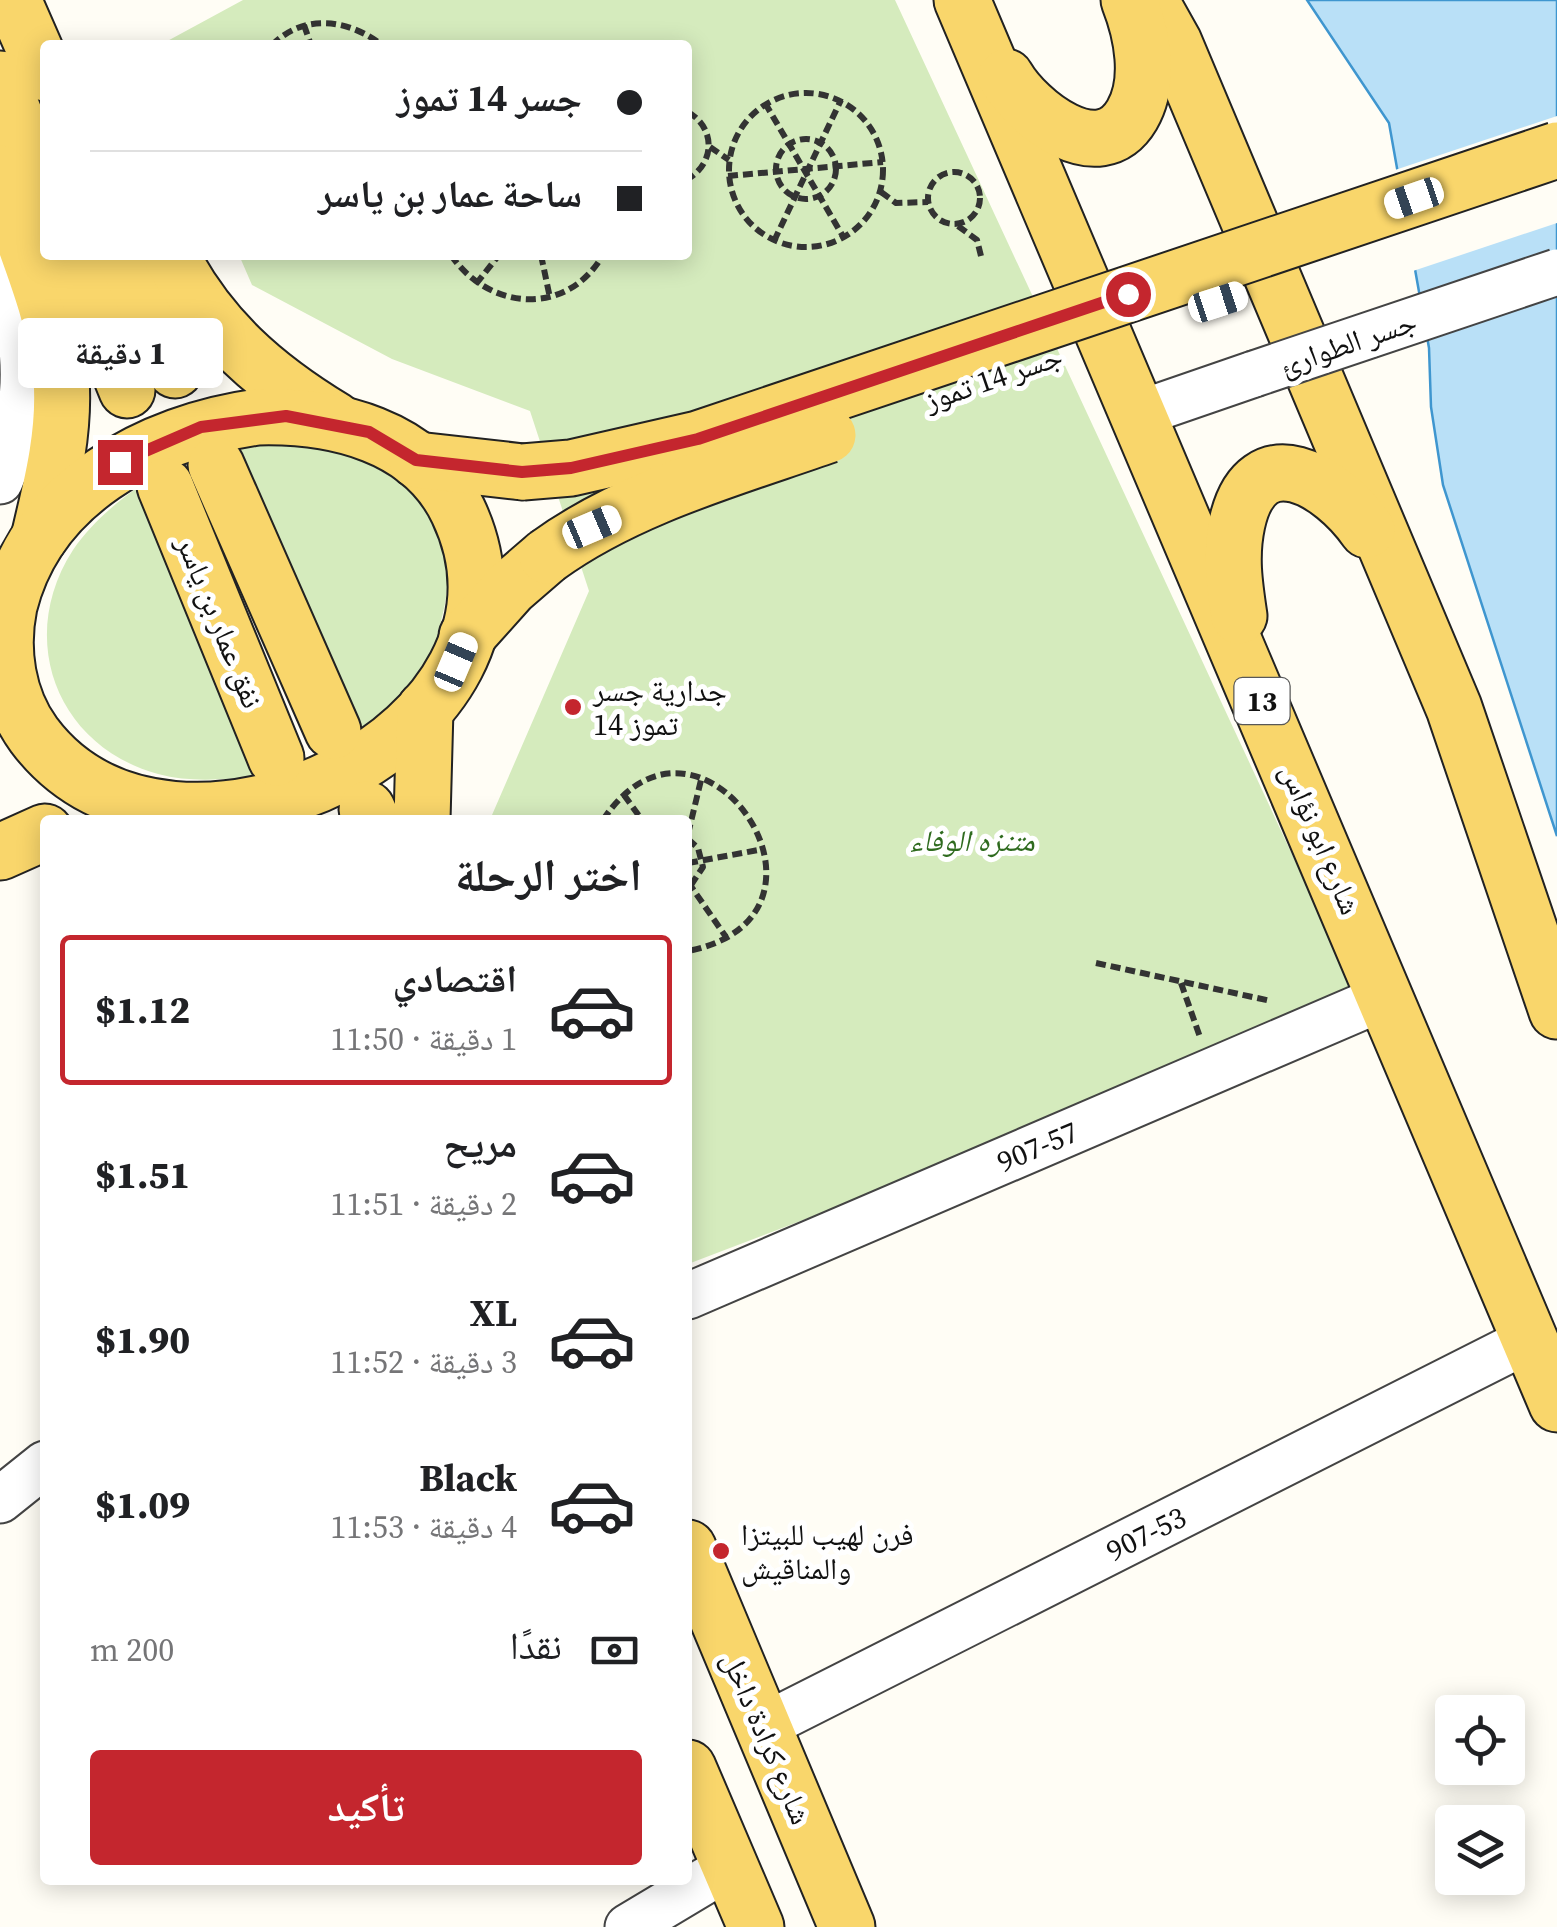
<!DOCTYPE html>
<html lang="ar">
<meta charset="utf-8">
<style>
body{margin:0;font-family:"Source Serif 4","Noto Naskh Arabic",serif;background:#f6f6f6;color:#202124;direction:rtl;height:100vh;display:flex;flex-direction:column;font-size:38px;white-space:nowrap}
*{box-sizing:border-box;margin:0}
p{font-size:32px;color:#757577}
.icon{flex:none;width:55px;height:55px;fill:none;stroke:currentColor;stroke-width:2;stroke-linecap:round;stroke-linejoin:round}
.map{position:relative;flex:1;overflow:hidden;direction:ltr}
.panel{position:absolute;left:40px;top:815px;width:652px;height:1070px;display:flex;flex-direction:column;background:#fff;border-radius:10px;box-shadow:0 5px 25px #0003;direction:rtl}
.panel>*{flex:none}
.guide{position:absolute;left:40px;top:40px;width:652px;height:220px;border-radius:10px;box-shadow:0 5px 25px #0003;direction:rtl;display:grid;align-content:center;height:220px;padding:0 50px;background:#fff}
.fabs{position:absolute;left:1435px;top:1695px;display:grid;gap:20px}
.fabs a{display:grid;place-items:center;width:90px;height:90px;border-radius:10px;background:#fff;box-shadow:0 5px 25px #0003;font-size:50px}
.end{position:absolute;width:45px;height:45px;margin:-22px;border:12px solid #c4262e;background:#fff;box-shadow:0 0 0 5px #fff}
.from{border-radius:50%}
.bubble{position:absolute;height:70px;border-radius:10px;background:#fff;box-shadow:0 5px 25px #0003;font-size:32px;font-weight:800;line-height:70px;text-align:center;direction:rtl}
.car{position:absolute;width:30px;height:60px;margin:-30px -15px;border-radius:12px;box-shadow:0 0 8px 2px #0007;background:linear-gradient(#fff 24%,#345 0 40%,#fff 0 76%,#345 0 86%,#fff 0)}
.guide b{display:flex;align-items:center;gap:35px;height:95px;font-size:38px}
.guide b+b{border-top:2px solid #e0e0e0}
.guide i{width:25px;height:25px;background:#202124}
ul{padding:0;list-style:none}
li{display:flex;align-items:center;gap:30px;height:150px;margin:0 20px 15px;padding:0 30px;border:5px solid transparent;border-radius:10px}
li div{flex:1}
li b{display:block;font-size:38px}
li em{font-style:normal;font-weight:800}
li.active{border-color:#c4262e}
li>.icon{width:90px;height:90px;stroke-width:1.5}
h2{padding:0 50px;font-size:45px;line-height:120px}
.pay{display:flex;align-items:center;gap:25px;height:110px;padding:0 50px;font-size:38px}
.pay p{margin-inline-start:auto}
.cta{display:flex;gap:20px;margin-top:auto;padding:20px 50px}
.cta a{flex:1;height:115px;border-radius:10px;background:#c4262e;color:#fff;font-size:40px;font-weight:800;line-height:115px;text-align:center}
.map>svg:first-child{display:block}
.green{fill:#d5ebbd}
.water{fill:#b9e0f7;stroke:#3f96cf;stroke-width:2.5}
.pier{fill:#fffdf5}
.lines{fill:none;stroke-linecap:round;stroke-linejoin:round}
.minor-casing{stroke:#444;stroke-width:49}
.major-casing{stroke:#222;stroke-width:59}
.path{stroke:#333;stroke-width:6;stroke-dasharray:10 5;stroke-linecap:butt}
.minor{stroke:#fff;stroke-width:45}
.major{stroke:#f9d66b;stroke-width:55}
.minor-bridge-casing{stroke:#444;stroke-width:49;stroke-linecap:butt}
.major-bridge-casing{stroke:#222;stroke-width:59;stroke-linecap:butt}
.minor-bridge{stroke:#fff;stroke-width:45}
.major-bridge{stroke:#f9d66b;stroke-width:55}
.route{stroke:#c4262e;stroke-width:12}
.poi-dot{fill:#c4262e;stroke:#fff;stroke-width:4}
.labels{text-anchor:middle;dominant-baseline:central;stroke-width:10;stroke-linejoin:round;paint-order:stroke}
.shield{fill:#fff;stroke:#585858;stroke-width:2.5}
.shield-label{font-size:28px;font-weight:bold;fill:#111}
.street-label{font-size:30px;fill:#111;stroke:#fff}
.poi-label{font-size:30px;fill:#111;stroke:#fff;text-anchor:start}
.park-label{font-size:30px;font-style:italic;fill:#2f6b1f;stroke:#fff}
</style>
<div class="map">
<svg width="1557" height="1927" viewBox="0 0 1557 1927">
<rect width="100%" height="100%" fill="#fffdf5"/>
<g class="green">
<path d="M243,0H895L1356,992L1210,1064L688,1264V820H493L492,815L589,591L530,411L392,359L252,285L239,255H688V45H160Z"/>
<path d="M263,443C363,442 471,496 443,613C439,627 438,645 430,657C411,693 381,714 350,739L219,451Z"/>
<path d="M145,482L257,777C224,779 191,783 158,774C56,746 16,638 73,550C92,522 118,501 145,482Z"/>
</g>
<path class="water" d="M1307,0H1557V836L1443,485L1431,407L1429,348L1389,123Z"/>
<path class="pier" d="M1557,116V223L1410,272L1392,171Z"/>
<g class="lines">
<g class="minor-casing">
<g id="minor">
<path d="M0,268C31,340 31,408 0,481"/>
<path d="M1138,414L1254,374"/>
<path id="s1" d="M688,1296L1387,996"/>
<path d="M0,1500L45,1464"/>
<path id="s2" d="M762,1727L1530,1339"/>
<path d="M628,1927L730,1866"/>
</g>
</g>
<g class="major-casing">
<g id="major">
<path d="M13,0L45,73"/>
<path d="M962,0L1557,1404"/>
<path d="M1150,0L1174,43L1454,708L1557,1011"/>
<path d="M1006,77C1027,113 1099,171 1132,115C1152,81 1142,33 1129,0"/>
<path d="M0,79L45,190"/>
<path d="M0,173C21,238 55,310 61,379C65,433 51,487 39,538"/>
<path d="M72,255L127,390"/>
<path d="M125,255L175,370"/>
<path d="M171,255C209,329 264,377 335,420"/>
<path d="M258,417C334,415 422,435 458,511C564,733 172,920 34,735C7,698 0,650 9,606C37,492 150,432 258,417Z"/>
<path d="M417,460L523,472"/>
<path d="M216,465L333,731"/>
<path d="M165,486L276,758"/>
<path d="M1239,616C1234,583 1230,555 1237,523C1257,434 1333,481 1367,530"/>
<path d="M467,636L510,588L547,556"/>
<path d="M367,809L372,820"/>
<path d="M422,820L425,709"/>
<path d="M0,852L45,832"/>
<path d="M688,1548L847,1927"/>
<path d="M688,1768L756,1927"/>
</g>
</g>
<g class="path">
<path d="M304,25L311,45"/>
<path d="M272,45C304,13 348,19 382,45"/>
<circle cx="806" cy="170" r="77"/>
<path d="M765,103L844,238"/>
<path d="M688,112C716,128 715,163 688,179"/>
<circle cx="806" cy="169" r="30"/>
<path d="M710,147L729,160"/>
<circle cx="954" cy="198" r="26"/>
<path d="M728,176L883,162"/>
<path d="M881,192L896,203L928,202"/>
<path d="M958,226L977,240L981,256"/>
<path d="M774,241L841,100"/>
<path d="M451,255C489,311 567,317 603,255"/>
<path d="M541,255L550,298"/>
<path d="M476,284L499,255"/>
<path d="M624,795L642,820"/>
<path d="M603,820C700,673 865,916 688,951"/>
<path d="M688,834L701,780"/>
<path d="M688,839L698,848L703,867L689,888"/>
<path d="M688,863L764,849"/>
<path d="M688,882L726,937"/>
<path d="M1096,963L1271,1001"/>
<path d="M1181,983L1200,1037"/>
</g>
<use href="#minor" class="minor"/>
<use href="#major" class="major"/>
<g class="minor-bridge-casing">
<path id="minor-bridge" d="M1254,374L1557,272"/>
</g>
<g class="major-bridge-casing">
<g id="major-bridge">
<path d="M523,472L571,468L698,439L1557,150"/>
<path d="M547,556C628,497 734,468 828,435"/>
</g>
</g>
<use href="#minor-bridge" class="minor-bridge"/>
<use href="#major-bridge" class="major-bridge"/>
</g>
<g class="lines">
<path class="route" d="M120,462L201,427L286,416L369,432L416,460L522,472L571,468L698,439L1128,294"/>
</g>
<g class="poi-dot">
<circle cx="573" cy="707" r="10"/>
<circle cx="721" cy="1551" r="10"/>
</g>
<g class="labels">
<rect class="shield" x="1234.5" y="678" width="55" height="46" rx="8"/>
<g class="shield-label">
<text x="1262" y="701">13</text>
</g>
<g class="street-label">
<text transform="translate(1348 343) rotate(-19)">جسر الطوارئ</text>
<text transform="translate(993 378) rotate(-19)">جسر 14 تموز</text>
<text transform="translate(220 622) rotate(68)">نفق عمار بن ياسر</text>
<text transform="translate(1321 839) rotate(67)">شارع ابو نؤاس</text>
<text stroke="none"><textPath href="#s1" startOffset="380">907-57</textPath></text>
<text stroke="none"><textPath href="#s2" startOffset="430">907-53</textPath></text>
<text transform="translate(767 1738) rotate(67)">شارع كرادة داخل</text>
</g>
<g class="poi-label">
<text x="593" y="690">جدارية جسر<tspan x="593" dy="34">14 تموز</tspan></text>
<text x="741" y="1534">فرن لهيب للبيتزا<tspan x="741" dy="34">والمناقيش</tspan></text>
</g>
<g class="park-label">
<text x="972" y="840">متنزه الوفاء</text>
</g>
</g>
</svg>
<div class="fabs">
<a><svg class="icon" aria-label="locate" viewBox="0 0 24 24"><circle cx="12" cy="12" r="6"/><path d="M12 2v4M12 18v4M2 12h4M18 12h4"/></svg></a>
<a><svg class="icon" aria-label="layers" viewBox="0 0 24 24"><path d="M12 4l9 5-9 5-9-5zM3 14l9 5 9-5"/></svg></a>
</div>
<i class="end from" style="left:1128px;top:294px"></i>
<i class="end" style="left:120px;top:462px"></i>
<div class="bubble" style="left:18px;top:318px;width:205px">1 دقيقة</div>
<i class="car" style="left:1414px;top:198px;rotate:251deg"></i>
<i class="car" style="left:1218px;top:302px;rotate:72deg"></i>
<i class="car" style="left:592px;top:527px;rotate:67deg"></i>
<i class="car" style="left:456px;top:662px;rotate:23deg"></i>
<div class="guide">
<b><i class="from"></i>جسر 14 تموز</b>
<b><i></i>ساحة عمار بن ياسر</b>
</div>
<section class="panel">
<h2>اختر الرحلة</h2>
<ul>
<li class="active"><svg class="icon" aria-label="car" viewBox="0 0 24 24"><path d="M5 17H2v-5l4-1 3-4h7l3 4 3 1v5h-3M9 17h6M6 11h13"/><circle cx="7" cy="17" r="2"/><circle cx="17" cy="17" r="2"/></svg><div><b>اقتصادي</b><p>1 دقيقة · 11:50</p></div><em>$1.12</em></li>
<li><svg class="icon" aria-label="car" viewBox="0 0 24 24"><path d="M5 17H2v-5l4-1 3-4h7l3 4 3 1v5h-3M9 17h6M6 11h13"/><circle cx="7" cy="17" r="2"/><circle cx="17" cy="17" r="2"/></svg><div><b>مريح</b><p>2 دقيقة · 11:51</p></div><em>$1.51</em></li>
<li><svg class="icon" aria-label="car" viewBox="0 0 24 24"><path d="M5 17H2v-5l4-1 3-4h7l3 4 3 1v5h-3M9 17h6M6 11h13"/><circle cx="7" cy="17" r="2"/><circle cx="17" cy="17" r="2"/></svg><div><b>XL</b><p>3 دقيقة · 11:52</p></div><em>$1.90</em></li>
<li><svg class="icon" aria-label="car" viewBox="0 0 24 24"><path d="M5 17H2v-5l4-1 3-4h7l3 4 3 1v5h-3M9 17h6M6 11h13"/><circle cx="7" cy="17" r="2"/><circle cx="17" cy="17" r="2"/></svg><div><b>Black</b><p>4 دقيقة · 11:53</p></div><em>$1.09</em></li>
</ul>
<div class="pay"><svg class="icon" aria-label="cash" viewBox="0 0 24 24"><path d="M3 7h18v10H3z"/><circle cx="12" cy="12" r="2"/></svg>نقدًا<p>200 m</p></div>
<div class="cta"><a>تأكيد</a></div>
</section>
</div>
